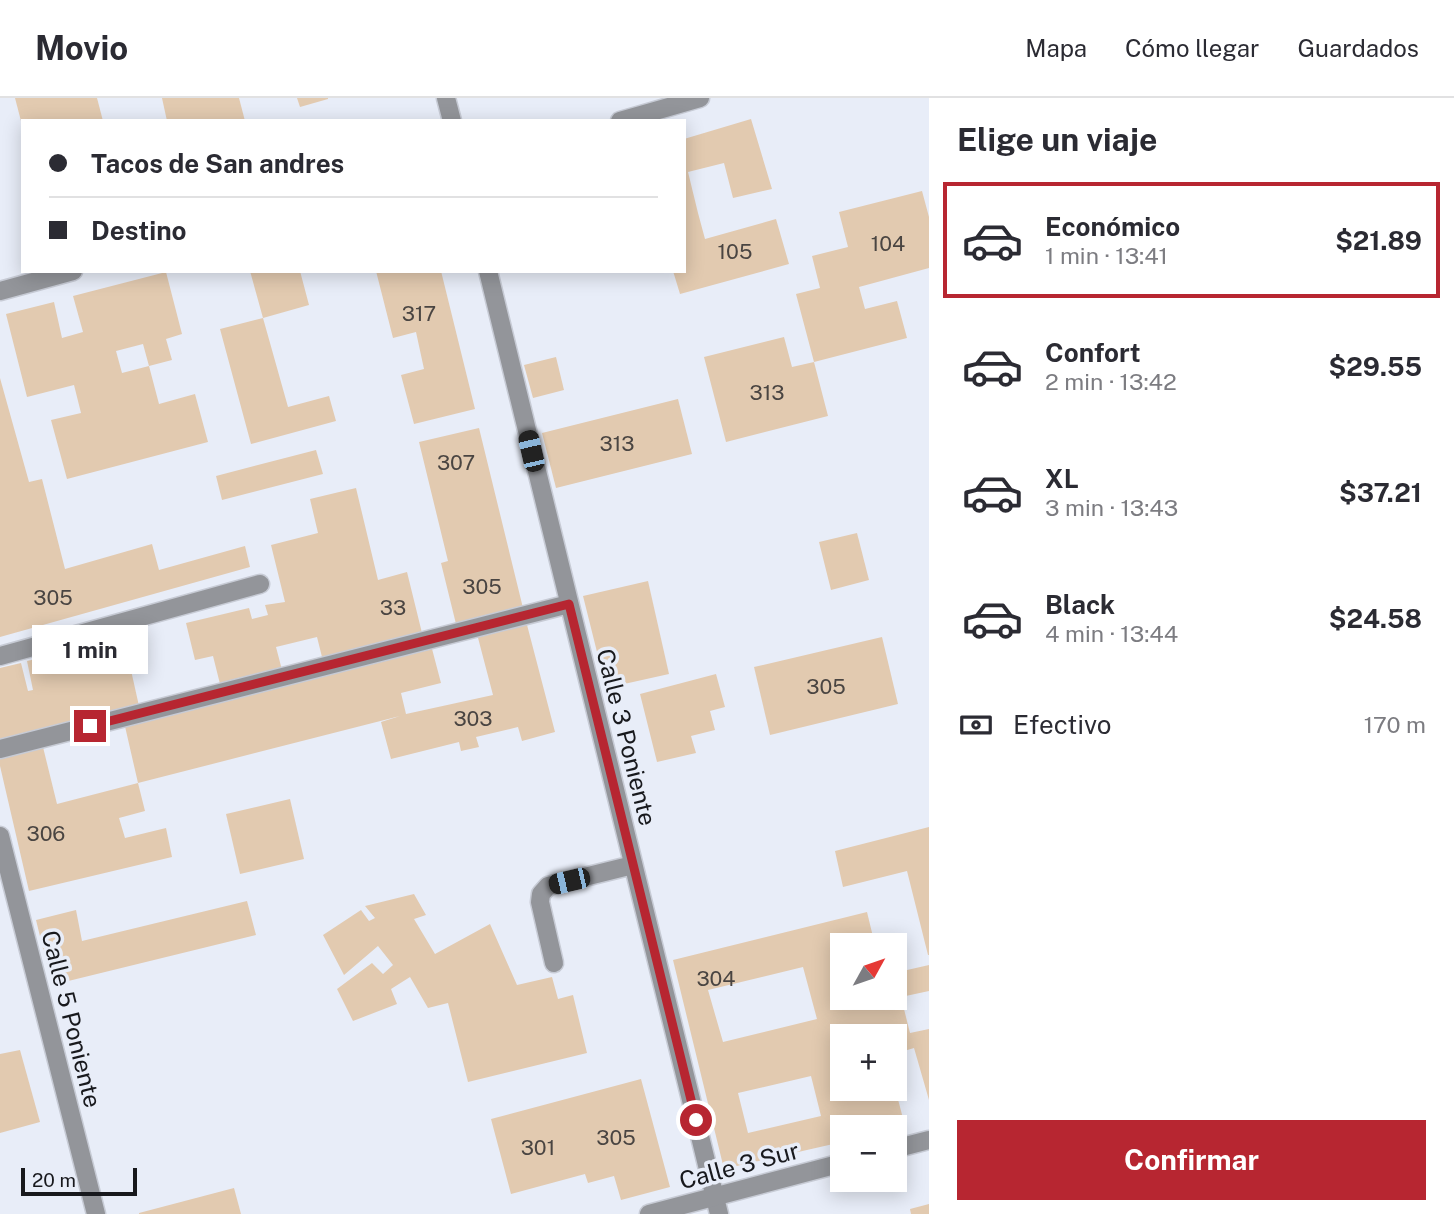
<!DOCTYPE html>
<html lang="es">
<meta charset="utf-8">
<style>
body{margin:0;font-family:"Public Sans",sans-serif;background:#f2f2f3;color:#2b2b33;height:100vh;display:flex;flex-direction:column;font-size:26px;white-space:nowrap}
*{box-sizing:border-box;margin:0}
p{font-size:23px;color:#7c7c81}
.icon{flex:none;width:38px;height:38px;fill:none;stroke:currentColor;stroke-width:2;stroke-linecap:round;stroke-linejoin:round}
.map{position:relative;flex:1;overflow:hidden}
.sheet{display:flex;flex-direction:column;background:#fff;width:525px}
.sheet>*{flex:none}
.hud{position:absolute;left:21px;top:21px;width:665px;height:154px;border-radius:0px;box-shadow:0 4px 18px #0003;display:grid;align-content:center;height:154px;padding:0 28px;background:#fff}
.needle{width:46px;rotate:50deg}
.fabs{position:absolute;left:830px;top:835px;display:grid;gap:14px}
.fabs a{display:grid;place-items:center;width:77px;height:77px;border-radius:0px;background:#fff;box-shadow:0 4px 18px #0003;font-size:35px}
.scale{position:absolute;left:21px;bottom:18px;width:116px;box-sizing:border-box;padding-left:7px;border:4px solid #18191d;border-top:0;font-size:19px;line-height:24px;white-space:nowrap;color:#18191d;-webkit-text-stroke:5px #e8edf8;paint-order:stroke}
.end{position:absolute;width:32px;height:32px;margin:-16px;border:9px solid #b72631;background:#fff;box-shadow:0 0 0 4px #fff}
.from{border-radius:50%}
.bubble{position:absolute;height:49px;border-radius:0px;background:#fff;box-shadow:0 4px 18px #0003;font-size:23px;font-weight:700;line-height:49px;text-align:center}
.car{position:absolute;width:21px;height:42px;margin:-21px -10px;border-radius:9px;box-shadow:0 0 5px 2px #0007;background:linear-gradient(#222 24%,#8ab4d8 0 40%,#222 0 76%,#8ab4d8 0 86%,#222 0)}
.hud b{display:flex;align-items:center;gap:24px;height:66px;font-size:26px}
.hud b+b{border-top:2px solid #e1e1e2}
.hud i{width:18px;height:18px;background:#2b2b33}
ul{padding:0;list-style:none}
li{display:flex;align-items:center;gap:21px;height:116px;margin:0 14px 10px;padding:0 14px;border:4px solid transparent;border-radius:0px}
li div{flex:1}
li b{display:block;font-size:26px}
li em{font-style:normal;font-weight:700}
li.current{border-color:#b72631}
li>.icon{width:63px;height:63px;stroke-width:1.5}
h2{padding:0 28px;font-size:32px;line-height:84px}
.pay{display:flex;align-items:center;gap:18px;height:77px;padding:0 28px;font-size:26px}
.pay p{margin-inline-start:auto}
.action{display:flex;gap:14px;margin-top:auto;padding:14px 28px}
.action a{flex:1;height:80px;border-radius:0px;background:#b72631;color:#fff;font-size:28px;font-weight:700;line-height:80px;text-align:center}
header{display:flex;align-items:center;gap:42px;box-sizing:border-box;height:98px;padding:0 35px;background:#fff;border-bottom:2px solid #e1e1e2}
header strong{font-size:33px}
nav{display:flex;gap:38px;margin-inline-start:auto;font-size:24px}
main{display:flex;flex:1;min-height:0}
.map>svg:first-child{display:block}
.building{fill:#e2cab0;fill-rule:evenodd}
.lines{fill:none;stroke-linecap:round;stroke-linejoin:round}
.service-casing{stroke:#c7cbd5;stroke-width:21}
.minor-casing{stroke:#c7cbd5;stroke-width:21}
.service{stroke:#93959a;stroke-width:18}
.minor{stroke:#93959a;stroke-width:18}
.route{stroke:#b72631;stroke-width:9}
.labels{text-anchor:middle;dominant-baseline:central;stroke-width:7;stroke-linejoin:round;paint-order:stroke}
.number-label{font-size:21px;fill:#4a4542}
.street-label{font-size:24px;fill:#18191d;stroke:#e8edf8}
</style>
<header>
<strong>Movio</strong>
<nav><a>Mapa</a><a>Cómo llegar</a><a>Guardados</a></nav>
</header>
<main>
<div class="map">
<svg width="929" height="1116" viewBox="0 0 929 1116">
<rect width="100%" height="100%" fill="#e8edf8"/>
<g class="building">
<path d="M15,0H97L103,23H21Z"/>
<path d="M162,0H239L245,23H167Z"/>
<path d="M297,0H328V1L300,9Z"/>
<path d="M751,21L772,91L733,100L724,65L688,74L698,115L705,141L776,121L789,166L680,196L673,173H684V41Z"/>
<path d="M922,93L929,119V170L859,189L865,211L897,203L907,240L814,264L796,196L820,190L812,158L848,149L839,114Z"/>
<path d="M250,173H300L309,207L263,220L288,309L329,298L336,323L251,346L220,231L263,220Z"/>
<path d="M376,173H441L475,311L414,326L401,277L424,271L416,234L393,240Z"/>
<path d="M166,174L182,236L166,241L172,262L149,268L143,246L116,253L122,275L149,268L159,306L195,296L208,344L67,381L51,322L81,315L74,287L27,299L6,216L54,204L62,240L83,234L73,198Z"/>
<path d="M784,239L792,269L814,264L828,318L726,344L704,259Z"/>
<path d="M556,259L564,292L533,300L524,267Z"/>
<path d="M0,280L29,384L42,381L65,471L152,446L159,472L245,448L250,469L0,539Z"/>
<path d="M678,301L692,356L556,390L542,335Z"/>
<path d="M479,330L523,510L456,526L441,465L448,463L419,344Z"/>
<path d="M316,352L323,376L222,402L216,378Z"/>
<path d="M356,390L378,482L407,474L422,535L322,559L317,539L276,549L282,572L220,586L213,558L195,562L186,525L249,510L252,521L268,517L265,507L285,504L271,447L318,435L310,401Z"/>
<path d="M857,435L869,482L831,492L819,444Z"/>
<path d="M648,483L669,576L606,590L583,498Z"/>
<path d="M526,523L555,634L522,643L518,629L476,639L479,649L461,653L459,644L391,661L381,624L400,618L138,685L124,624L431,547L441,585L401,595L406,616L493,597L477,536Z"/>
<path d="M882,539L898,606L770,637L754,569Z"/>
<path d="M124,541L139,608L0,641V570L21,565L28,593L33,592L27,563Z"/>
<path d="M716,576L725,609L710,613L715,632L691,638L696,655L657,664L640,596Z"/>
<path d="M42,645L57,706L138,685L145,713L119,720L125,740L166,730L172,759L29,793L0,668V655Z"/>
<path d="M290,701L304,761L240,776L226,716Z"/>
<path d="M929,729V857H928L907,773L843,789L835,753Z"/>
<path d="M414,796L426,817L414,821L435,856L490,826L517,887L552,879L558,901L573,897L587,955L468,984L448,905L428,910L410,879L391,891L397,906L353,923L337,891L372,865L383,876L393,867L378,848L344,877L323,837L361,812L369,823L375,820L365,808Z"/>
<path d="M247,803L256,837L52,887L36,822L76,812L82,843Z"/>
<path d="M867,814L875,847H842V900H894V875L929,867V893L901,899L910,935L929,931V1002L914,950L894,956V938H842V990H895L905,1028L842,1029V1044L724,1071L673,862ZM803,869L817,921L723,944L708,892ZM811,978L821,1018L748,1035L738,995Z"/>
<path d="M20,952L40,1024L0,1035V956Z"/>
<path d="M641,981L670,1089L621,1102L614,1078L588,1085L585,1076L511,1096L491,1021Z"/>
<path d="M234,1090L241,1116H139V1115Z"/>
<path d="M929,1106V1116H911L910,1111Z"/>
</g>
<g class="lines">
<g class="service-casing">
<path id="service" d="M554,865L540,804L541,796L548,788L633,767"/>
</g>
<g class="minor-casing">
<g id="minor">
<path d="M446,0L452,23"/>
<path d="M620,23L700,0"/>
<path d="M488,173L719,1116"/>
<path d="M0,193L73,173"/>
<path d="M0,558L260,486"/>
<path d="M0,651L569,506"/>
<path d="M0,738L96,1116"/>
<path d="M894,1051L929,1042"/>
<path d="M649,1116L842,1065"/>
</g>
</g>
<use href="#service" class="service"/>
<use href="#minor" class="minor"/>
</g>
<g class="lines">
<path class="route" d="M90,628L569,506L696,1022"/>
</g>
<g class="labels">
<g class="number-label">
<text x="888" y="145">104</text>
<text x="735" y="153">105</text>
<text x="419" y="215">317</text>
<text x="767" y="294">313</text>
<text x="617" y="345">313</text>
<text x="456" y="364">307</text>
<text x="482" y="488">305</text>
<text x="53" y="499">305</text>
<text x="393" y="509">33</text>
<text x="826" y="588">305</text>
<text x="473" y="620">303</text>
<text x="46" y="735">306</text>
<text x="716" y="880">304</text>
<text x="616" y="1039">305</text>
<text x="538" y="1049">301</text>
</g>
<g class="street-label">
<text transform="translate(627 639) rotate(76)">Calle 3 Poniente</text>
<text transform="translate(72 921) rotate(76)">Calle 5 Poniente</text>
<text transform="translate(739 1067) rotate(-15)">Calle 3 Sur</text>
</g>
</g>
</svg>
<div class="fabs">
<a><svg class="needle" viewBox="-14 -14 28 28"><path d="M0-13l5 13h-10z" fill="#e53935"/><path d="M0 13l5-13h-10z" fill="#7c7c81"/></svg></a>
<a>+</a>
<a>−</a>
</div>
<div class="scale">20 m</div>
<i class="end from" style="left:696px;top:1022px"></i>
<i class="end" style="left:90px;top:628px"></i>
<div class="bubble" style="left:32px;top:527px;width:116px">1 min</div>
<i class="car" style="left:531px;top:353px;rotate:347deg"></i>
<i class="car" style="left:569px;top:783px;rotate:257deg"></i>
<div class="hud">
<b><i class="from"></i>Tacos de San andres</b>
<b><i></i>Destino</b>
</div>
</div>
<section class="sheet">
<h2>Elige un viaje</h2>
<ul>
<li class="current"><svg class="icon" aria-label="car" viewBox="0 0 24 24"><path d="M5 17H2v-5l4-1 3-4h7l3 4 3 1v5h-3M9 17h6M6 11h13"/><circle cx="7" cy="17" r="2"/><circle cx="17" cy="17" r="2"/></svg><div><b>Económico</b><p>1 min · 13:41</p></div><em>$21.89</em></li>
<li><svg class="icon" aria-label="car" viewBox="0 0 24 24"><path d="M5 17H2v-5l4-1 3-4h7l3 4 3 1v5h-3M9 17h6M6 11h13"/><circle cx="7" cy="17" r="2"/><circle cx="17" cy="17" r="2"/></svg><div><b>Confort</b><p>2 min · 13:42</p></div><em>$29.55</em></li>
<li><svg class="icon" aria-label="car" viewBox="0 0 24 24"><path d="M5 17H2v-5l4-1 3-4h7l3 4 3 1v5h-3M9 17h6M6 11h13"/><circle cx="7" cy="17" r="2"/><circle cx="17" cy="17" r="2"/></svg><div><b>XL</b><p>3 min · 13:43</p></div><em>$37.21</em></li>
<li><svg class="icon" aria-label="car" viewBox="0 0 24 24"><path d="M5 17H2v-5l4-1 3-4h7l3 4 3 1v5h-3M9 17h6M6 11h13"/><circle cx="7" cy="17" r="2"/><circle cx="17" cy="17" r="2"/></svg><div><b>Black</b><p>4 min · 13:44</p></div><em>$24.58</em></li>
</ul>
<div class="pay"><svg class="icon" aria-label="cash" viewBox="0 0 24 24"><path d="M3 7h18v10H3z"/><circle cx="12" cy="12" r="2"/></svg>Efectivo<p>170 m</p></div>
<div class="action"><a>Confirmar</a></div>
</section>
</main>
